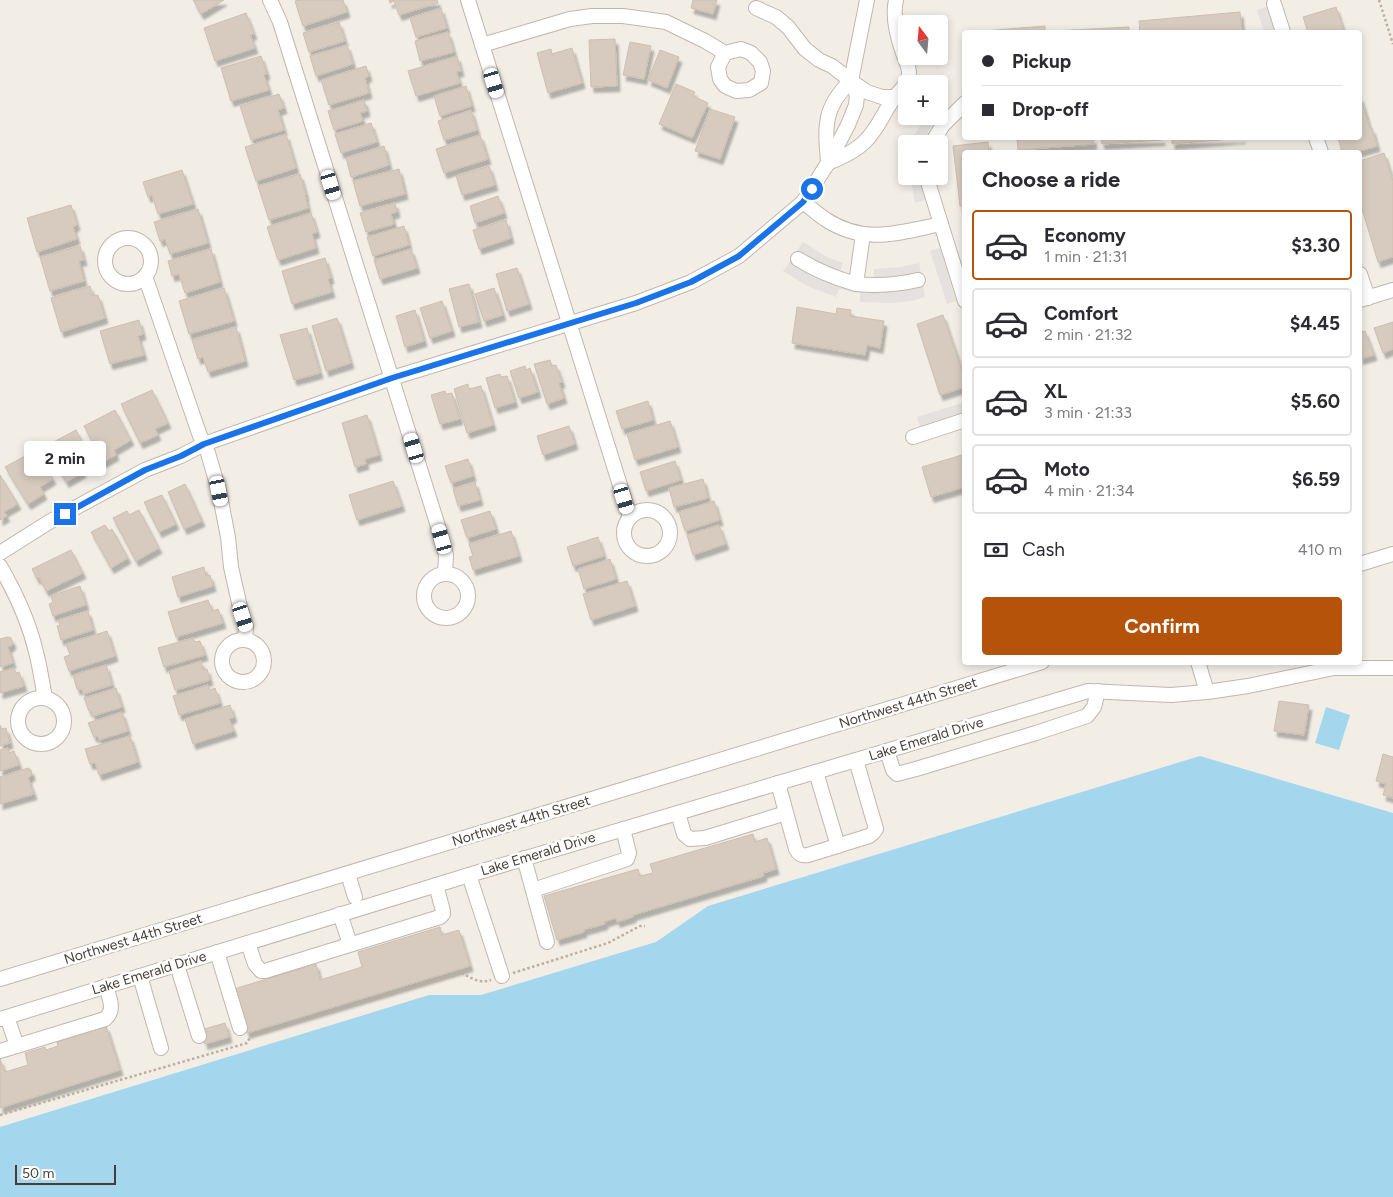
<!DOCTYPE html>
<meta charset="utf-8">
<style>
body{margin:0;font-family:Figtree,sans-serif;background:#f2f2f3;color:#2b2b33;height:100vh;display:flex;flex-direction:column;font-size:19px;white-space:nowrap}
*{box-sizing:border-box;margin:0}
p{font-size:16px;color:#7c7c81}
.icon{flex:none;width:28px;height:28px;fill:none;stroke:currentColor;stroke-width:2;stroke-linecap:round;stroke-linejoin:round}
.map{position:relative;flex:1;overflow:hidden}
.sheet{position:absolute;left:962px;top:150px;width:400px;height:515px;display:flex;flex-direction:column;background:#fff;border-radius:5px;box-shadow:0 2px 8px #0003}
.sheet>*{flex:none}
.banner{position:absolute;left:962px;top:30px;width:400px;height:110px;border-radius:5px;box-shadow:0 2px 8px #0003;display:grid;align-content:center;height:110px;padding:0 20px;background:#fff}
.needle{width:32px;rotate:344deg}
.fabs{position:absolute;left:898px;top:15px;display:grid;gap:10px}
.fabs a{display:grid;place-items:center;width:50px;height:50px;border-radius:5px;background:#fff;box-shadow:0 2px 8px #0003;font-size:25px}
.scale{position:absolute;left:15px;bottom:12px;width:101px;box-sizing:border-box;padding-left:5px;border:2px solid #453d36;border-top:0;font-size:14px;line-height:18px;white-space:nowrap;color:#453d36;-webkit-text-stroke:4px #fff;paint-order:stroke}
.end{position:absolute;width:22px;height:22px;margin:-11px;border:6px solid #1a73e8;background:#fff;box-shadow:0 0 0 2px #fff}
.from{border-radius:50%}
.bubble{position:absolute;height:35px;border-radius:5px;background:#fff;box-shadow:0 2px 8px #0003;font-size:16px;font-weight:700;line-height:35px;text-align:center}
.car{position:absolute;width:15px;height:30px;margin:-15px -8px;border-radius:6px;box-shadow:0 0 4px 1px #0007;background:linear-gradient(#fff 24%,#345 0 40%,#fff 0 76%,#345 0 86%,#fff 0)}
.banner b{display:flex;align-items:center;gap:18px;height:48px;font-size:19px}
.banner b+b{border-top:1px solid #e1e1e2}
.banner i{width:12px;height:12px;background:#2b2b33}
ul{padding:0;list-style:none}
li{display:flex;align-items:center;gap:15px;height:70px;margin:0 10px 8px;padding:0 10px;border:2px solid #e1e1e2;border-radius:5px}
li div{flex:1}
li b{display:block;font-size:19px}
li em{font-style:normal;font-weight:700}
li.current{border-color:#b45309}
li>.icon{width:45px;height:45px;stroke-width:1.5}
h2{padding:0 20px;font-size:22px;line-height:60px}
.pay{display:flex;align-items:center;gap:12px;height:55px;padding:0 20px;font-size:19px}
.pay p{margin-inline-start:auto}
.button{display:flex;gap:10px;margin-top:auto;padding:10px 20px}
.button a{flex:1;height:58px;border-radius:5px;background:#b45309;color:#fff;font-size:20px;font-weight:700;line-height:58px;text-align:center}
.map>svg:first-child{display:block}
.parking{fill:#e4e1de}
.water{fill:#a4d7ee}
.building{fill:#d7cbbf;stroke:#cebfaf;filter:url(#shadow)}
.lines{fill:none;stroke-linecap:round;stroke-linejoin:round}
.minor-casing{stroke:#c1b7ac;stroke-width:16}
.path{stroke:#bfae9b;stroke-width:2.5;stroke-dasharray:2.5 2.5;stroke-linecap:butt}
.minor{stroke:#fff;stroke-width:14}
.route{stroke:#1a73e8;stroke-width:6}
.labels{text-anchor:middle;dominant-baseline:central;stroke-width:5;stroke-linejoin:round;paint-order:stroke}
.street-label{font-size:14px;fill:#453d36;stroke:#fff}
</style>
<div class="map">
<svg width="1393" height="1197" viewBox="0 0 1393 1197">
<defs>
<filter id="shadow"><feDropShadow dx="3" dy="5.5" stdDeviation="1" flood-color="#0004"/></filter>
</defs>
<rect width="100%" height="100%" fill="#f2eee6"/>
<g class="parking">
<path d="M1266,7L1275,32H1264L1257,10Z"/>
<path d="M925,116H938L932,124L924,139L914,136Z"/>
<path d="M910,176H920L925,200L915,203Z"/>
<path d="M803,242L827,257L843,263L840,272L870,278L874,277V269L901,267L919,263L925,297L911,301L891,303L860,302V293L839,289L836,297L807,286L783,271Z"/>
<path d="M940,248L956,301L947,304L930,251Z"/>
<path d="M965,402V413L920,427L917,417Z"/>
</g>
<g class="water">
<path d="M1326,707L1350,715L1339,750L1315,743Z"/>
<path d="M1200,756L1393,813V1197H0V1127L429,995H481L656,942L708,906Z"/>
</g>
<g class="building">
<path d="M193,0H224L201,14Z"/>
<path d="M299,0H343L347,12L303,26L295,1Z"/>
<path d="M389,0H437L438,3L399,15L394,1L390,3Z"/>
<path d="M693,0H717L713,14L691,8Z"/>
<path d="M1336,7L1344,32H1308L1303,17Z"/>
<path d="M441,8L447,28L416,37L410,18Z"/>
<path d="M1240,12L1242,32H1140L1139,21Z"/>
<path d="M246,13L254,34L250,35L255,48L215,61L204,28Z"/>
<path d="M339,22L345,41L309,52L303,33Z"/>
<path d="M1045,26V32H972Z"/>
<path d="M1129,27V32H1054V31Z"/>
<path d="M448,32L454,52L420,61L415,41Z"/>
<path d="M615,39L617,86L591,87L589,40Z"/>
<path d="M630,42L651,46L644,79L623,75Z"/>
<path d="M347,45L353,64L316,76L310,56Z"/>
<path d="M572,48L582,83L548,93L537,53L551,49L552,54Z"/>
<path d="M660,50L679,57L667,88L648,80Z"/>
<path d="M261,56L267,74L264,75L269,90L231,101L221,68Z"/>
<path d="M457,56L461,71L456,72L460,83L416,96L408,71Z"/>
<path d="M366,66L369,76L365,78L369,93L329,105L321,80Z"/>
<path d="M676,84L695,92L693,96L708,103L692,138L659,124Z"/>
<path d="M466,86L472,106L440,116L434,96Z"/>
<path d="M279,94L284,108L278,110L284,130L251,140L240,106Z"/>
<path d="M1360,96L1370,128H1372L1377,146L1356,152H1342L1338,138H1360Z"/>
<path d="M364,100L367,111L360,113L363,121L334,130L328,111Z"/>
<path d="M710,109L735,117L720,159L695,151Z"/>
<path d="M471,110L477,130L444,140L438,121Z"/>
<path d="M371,123L377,142L341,153L335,134Z"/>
<path d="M286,134L296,168L256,181L245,147Z"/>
<path d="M480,135L488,159L444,173L436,149Z"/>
<path d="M1017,138H1093L1094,144L1018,150Z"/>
<path d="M1101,138H1162V140L1102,144Z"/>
<path d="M1172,138H1243L1172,144Z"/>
<path d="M988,142L989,152H965V206H960L953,146Z"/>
<path d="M384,146L389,165L351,177L346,158Z"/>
<path d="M1384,153L1393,181V257L1378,262L1360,202V161Z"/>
<path d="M489,166L495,185L462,195L456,176Z"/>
<path d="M399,169L405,194L360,206L353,181Z"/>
<path d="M182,170L193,204L158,214L152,195L148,197L143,182Z"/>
<path d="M300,174L306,195H305L308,208L269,220L258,186Z"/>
<path d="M498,196L504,213L475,223L470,206Z"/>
<path d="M395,203L397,212L391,214L394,224L366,232L360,213Z"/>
<path d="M71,205L77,225L73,227L77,239L37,252L27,218Z"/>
<path d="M198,209L208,243L170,254L165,239L160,241L154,222Z"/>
<path d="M311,213L317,232L312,234L316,248L278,260L267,227Z"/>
<path d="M506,220L511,238L479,249L473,230Z"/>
<path d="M404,226L409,245L373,256L367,237Z"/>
<path d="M80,246L84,260L79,261L84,281L50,291L40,257Z"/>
<path d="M211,249L220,282L185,293L179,274L172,276L168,261Z"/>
<path d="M411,249L417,268L380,279L374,260Z"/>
<path d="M325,258L331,278L328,279L332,292L292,304L282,271Z"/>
<path d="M517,268L529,304L507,311L496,274Z"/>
<path d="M469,284L479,322L459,327L449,289Z"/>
<path d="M90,286L93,296L98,295L105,318L61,332L51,298Z"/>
<path d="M224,288L234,321L189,334L179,301Z"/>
<path d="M494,288L503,315L484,321L475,294Z"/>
<path d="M442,301L452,331L430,338L420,308Z"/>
<path d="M797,307L836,314L837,308L851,310L850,316L884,321L880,348L867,345L865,355L792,343Z"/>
<path d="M415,310L424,341L405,347L396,316Z"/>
<path d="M943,315L965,380V387L940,395L917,324Z"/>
<path d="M337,318L351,363L326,371L312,326Z"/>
<path d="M139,320L143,334L138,336L144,355L110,364L100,331Z"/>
<path d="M1393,322V349L1383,353L1374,328Z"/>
<path d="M236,327L245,361L208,372L203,357L198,359L192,340Z"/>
<path d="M307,328L320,373L294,380L280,335Z"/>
<path d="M1365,331L1374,355L1360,359V332Z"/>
<path d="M550,360L552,366L556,365L562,382L559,383L564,398L547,404L534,364Z"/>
<path d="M525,366L526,370L530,368L538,392L519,398L510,371Z"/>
<path d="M500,374L501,377L507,376L515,402L495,408L486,378Z"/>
<path d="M468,384L469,389L481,386L493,425L467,433L454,389Z"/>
<path d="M152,390L168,423L155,429L158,435L140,443L121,404Z"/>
<path d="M445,391L446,394L452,393L460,419L440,424L431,395Z"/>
<path d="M648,401L653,420L622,429L616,411Z"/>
<path d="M115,410L131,440L114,450L116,455L103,462L84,426Z"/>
<path d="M367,415L379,455L365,459L366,464L355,467L342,423Z"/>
<path d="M670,421L678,447L635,460L627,434Z"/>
<path d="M569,426L575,444L543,455L537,436Z"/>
<path d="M76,430L93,462L81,468L83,472L66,482L46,446Z"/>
<path d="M36,450L53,479L40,487L44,494L28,504L5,467Z"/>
<path d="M965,454V487L931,497L922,467Z"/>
<path d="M468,459L473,476L451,483L445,466Z"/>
<path d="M675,461L681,480L646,491L640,472Z"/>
<path d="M0,475L18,504L4,512L7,516L0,520Z"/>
<path d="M703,479L708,498L674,507L669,488Z"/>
<path d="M393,481L402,506L357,520L349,495Z"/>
<path d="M475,482L480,500L458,506L453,489Z"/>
<path d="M185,484L202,521L184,529L168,492Z"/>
<path d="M162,495L176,524L159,532L144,502Z"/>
<path d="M714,501L720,520L685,531L679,512Z"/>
<path d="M139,510L159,548L136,561L113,518L127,511L129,515Z"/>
<path d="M490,511L496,529L467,538L461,520Z"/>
<path d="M105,525L109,531L112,529L128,558L111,568L91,532Z"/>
<path d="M719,525L726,544L693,555L687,535Z"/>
<path d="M511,531L519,556L473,570L469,557L473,556L469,544Z"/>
<path d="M598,537L604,556L573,566L567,547Z"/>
<path d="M71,550L83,573L46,591L39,577L37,579L32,569Z"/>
<path d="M610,559L616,579L584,589L578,569Z"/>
<path d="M204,567L206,576L210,575L213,586L178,597L172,577Z"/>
<path d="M627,581L635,606L591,620L583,594Z"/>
<path d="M80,586L86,605L53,616L49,604L53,602L51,596Z"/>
<path d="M208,600L212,611L218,609L223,623L176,637L168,612Z"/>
<path d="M88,611L93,630L61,640L57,626L60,625L58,620Z"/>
<path d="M107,631L115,656L69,671L64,657L70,655L66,644Z"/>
<path d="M8,637L11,638L13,643L11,646L8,647L13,663L0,667V639Z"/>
<path d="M193,638L195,642L200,641L205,655L164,667L158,648Z"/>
<path d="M201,661L203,670L207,669L210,680L175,690L169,671Z"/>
<path d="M106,665L112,685L83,694L82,689H77L73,675Z"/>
<path d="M14,668L16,673L19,672L24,686L0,693V672Z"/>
<path d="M208,685L210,690L215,688L220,703L179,715L173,696Z"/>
<path d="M116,688L122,707L93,716L91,711H89L84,698Z"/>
<path d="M1279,701L1309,705L1304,735L1274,731Z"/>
<path d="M230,705L234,717L229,719L234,731L193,744L185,719Z"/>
<path d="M122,712L128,731L99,740L98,736L94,737L88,723Z"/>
<path d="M0,725L2,729L6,728L10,743L0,746Z"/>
<path d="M130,736L138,762L99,775L95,763L90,764L85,749Z"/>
<path d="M8,748L9,753L14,751L19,765L0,771V750Z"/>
<path d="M1383,754L1393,757V798L1383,795L1386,784L1376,781Z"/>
<path d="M28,768L31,770L32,775L28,778L34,794L0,804V777Z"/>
<path d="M753,834L755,842L767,838L776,869L763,873L764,876L633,915V917L617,922L616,918L604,922L605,924L583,930L584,932L557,940L544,896L638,869L640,876L653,873L650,864Z"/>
<path d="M440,927L442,935L459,930L470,966L247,1033L234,989L316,964L320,980L362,967L358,952Z"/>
<path d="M225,1023L229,1037L205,1044L201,1030Z"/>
<path d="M106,1026L120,1070L0,1108V1059L5,1072L28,1065L25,1053L45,1047L46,1050L58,1046L57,1042Z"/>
</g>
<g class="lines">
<g class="minor-casing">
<g id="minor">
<path d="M270,0L280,22L437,523L446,555L445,574"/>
<path d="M468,0L630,517"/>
<path d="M1274,4L1283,32"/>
<path d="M756,8L776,17L788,27L805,49L819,60L832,66L851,81L867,92L882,97H895"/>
<path d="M482,45L570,19L592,16H623L666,22L705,41L725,53L718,67L720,79L725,86L736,91L749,90L761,83L763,71L760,62L751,53L741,49L725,53"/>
<path d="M851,81L867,0"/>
<path d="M1316,138L1321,152"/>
<path d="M931,144L943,125L965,103"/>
<path d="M828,162C825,127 823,107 851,81"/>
<path d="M828,163C845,156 862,148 872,133C881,122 886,108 895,97C900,90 908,85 909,75C910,68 905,59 903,53C897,36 892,17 896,0"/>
<path d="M927,176L928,182L941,224"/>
<path d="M803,202C810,207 817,214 825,219C864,245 898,233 941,224L965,301"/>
<circle cx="128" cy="261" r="23"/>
<path d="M798,259C817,271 835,278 856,284L863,234"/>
<path d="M1360,274L1368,298"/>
<path d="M145,276L200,436L204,444L392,378L636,303L691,282L739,256L803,202L828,163L848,125L856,105L857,95L851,81"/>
<path d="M856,284C878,286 897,285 918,280"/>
<path d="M1360,300L1393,290"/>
<path d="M913,437L965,420"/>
<circle cx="647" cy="533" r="23"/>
<path d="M0,553L49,522L145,470L181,456L204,444L208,453L219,491L228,537L231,567L240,607L246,627L245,640"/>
<path d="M1360,564L1393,554"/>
<path d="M0,566C15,592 29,622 36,652C40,667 42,682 45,698"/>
<circle cx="446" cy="596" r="22"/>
<circle cx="243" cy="661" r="21"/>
<path d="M1198,662L1207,692"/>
<circle cx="41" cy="721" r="23"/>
<path d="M887,751L893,770L897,774L916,769L1036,733L1087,716L1094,707L1098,691"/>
<path d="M816,772L838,846"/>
<path d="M778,783L796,849C799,855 802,856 808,855L869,836L873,833L876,829L856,760"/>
<path d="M678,813L684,834L690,839L705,838L786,813"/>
<path d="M524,858L547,942"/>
<path d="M348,874L355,897"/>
<path d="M469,875L502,976"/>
<path d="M533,890L627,859L629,853L623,829"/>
<path d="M340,914L350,944"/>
<path d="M248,943L255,964L261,971H265L440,917L443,914V911L436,885"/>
<path d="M217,952L240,1028"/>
<path d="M177,965L199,1036"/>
<path d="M140,976L161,1048"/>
<path d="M0,979L1042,662"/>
<path d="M7,1017L17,1046"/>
<path d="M0,1019L469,875L1088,691L1171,695L1207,692L1248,686L1334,668H1393"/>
<path d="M0,1051L105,1019C116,1010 109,998 106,986"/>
</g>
</g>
<g class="path">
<path d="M1379,0L1393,44"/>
<path d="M513,973L608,943L640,926H645"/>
<path d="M0,1115L247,1043L251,1036L461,973C472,978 479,984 491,980"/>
</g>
<use href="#minor" class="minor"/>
</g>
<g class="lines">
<path class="route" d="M65,514L145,470L181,456L204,444L392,378L636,303L691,282L739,256L803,202L812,189"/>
</g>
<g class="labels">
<g class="street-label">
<text transform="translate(908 703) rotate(-17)">Northwest 44th Street</text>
<text transform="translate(926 739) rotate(-17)">Lake Emerald Drive</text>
<text transform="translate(521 821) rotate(-17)">Northwest 44th Street</text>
<text transform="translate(538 854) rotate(-17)">Lake Emerald Drive</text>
<text transform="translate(133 939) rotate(-17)">Northwest 44th Street</text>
<text transform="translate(149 973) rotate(-17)">Lake Emerald Drive</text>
</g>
</g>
</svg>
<div class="fabs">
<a><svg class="needle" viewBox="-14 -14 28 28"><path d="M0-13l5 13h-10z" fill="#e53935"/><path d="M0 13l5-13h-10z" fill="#7c7c81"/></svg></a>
<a>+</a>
<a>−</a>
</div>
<div class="scale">50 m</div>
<i class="end from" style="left:812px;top:189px"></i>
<i class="end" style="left:65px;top:514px"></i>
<div class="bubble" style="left:24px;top:441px;width:82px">2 min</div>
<i class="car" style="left:494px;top:83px;rotate:163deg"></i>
<i class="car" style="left:331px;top:185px;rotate:163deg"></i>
<i class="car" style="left:414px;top:448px;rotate:343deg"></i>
<i class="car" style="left:219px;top:491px;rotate:169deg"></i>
<i class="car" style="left:624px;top:499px;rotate:163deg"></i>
<i class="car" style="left:442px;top:539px;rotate:344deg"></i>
<i class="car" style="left:243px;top:617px;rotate:162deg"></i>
<div class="banner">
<b><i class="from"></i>Pickup</b>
<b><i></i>Drop-off</b>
</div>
<section class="sheet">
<h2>Choose a ride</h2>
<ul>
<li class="current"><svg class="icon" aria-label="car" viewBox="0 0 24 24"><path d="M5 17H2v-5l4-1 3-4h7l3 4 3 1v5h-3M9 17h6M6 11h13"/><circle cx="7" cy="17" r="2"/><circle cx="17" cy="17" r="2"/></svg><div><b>Economy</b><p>1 min · 21:31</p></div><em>$3.30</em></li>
<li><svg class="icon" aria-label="car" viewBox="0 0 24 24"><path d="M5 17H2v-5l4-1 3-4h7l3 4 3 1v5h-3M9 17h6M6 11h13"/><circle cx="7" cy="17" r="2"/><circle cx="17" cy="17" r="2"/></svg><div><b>Comfort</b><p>2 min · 21:32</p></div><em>$4.45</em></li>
<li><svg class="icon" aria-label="car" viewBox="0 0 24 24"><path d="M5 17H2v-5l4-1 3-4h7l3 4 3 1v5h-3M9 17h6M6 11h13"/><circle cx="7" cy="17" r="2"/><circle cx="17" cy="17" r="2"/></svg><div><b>XL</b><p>3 min · 21:33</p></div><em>$5.60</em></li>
<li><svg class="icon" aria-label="car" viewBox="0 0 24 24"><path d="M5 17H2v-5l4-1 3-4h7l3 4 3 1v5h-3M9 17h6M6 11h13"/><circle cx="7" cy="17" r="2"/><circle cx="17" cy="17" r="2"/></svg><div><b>Moto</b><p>4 min · 21:34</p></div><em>$6.59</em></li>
</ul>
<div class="pay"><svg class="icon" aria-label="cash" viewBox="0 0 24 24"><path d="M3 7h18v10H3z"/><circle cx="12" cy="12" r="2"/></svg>Cash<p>410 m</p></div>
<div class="button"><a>Confirm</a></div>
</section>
</div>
